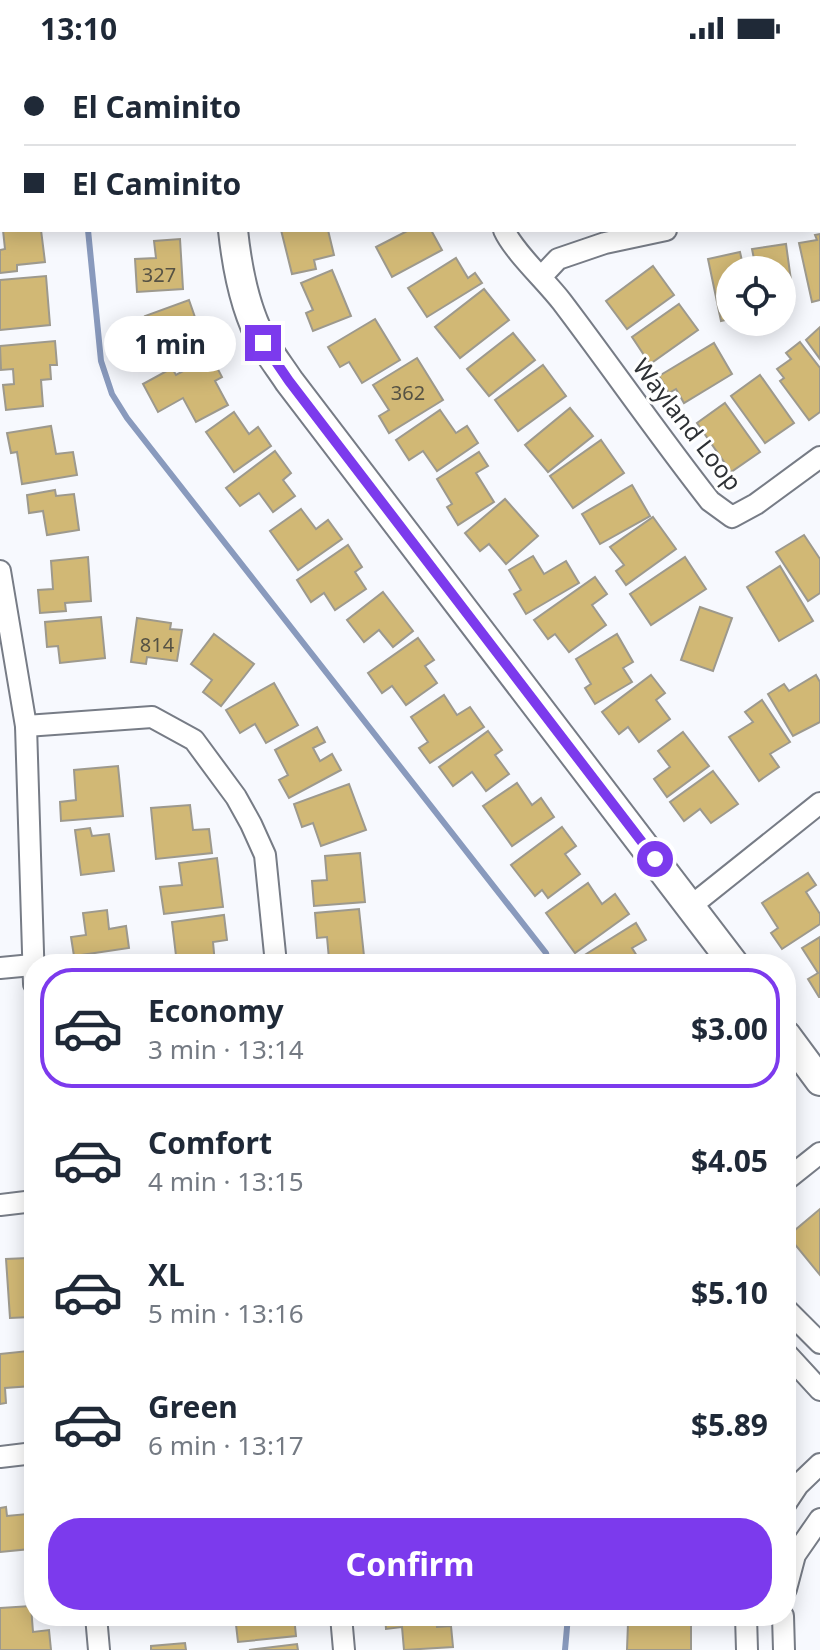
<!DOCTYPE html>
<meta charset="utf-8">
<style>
body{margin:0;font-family:"Noto Sans",sans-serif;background:#f6f6f7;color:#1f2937;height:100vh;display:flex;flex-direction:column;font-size:30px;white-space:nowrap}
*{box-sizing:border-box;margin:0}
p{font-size:26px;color:#747a83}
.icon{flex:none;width:44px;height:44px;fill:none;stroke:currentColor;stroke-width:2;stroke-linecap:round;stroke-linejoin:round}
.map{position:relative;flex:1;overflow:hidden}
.drawer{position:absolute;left:24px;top:898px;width:772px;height:672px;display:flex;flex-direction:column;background:#fff;border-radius:32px;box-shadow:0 4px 20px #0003}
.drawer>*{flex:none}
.hud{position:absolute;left:0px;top:0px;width:820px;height:176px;box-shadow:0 4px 20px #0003;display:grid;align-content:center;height:176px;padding:0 24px;background:#fff}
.controls{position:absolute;left:716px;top:200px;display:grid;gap:16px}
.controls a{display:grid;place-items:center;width:80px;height:80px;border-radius:50%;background:#fff;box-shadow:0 4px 20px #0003;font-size:40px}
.end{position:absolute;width:36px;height:36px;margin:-18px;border:10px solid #7c3aed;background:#fff;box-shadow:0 0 0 4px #fff}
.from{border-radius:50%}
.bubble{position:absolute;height:56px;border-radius:28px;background:#fff;box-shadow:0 4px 20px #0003;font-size:26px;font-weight:700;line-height:56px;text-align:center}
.hud b{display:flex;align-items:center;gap:28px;height:76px;font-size:30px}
.hud b+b{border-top:2px solid #e0e1e3}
.hud i{width:20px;height:20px;background:#1f2937}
ul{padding:14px 0 0;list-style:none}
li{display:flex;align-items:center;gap:24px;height:120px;margin:0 16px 12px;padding:0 8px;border:4px solid transparent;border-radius:32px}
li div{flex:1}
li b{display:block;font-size:30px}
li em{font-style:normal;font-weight:700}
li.on{border-color:#7c3aed}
li>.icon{width:72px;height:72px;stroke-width:1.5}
.button{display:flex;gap:16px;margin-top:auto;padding:16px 24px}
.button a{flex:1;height:92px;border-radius:32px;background:#7c3aed;color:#fff;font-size:32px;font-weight:700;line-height:92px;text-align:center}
.status{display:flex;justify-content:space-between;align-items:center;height:56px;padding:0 40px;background:#fff;direction:ltr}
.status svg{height:22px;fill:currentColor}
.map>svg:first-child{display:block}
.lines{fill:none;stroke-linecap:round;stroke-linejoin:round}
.stream{stroke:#899abd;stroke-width:6}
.building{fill:#d1b875;stroke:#9d998d;stroke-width:2}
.street-casing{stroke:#777c86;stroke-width:24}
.secondary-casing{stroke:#777c86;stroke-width:32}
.street{stroke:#fff;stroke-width:20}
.secondary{stroke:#fff;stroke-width:28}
.route{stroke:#7c3aed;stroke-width:10}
.labels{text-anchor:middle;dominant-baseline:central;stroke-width:6;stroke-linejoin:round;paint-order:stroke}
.number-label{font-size:20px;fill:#565244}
.street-label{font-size:24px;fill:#2d3034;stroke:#fff}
</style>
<div class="status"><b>13:10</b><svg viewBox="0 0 49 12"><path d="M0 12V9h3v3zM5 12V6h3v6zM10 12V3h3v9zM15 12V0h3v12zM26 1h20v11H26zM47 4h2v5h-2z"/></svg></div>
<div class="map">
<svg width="820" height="1594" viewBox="0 0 820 1594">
<rect width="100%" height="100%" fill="#f7f9fe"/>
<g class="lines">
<g class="stream">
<path d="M68,0L69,2"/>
<path d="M88,174L101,305L112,338L127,362L546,897L549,908"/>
<path d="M565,1594L568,1560"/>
</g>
</g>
<g class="building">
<path d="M820,22V83L818,84V23Z"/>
<path d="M0,39H2L0,90Z"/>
<path d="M3,174H41L45,206L17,209V215L0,217V194L5,193Z"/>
<path d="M281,174H328L334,199L314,204L316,213L292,218Z"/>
<path d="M409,174H431L442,194L392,221L376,191Z"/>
<path d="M820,178V244L812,246L799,187L817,184L815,179Z"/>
<path d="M180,183L183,233L137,236L135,203L156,202L154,185Z"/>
<path d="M786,188L794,246L782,248V214L756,213L752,193Z"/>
<path d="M740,196L744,214H730V263L721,265L708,203Z"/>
<path d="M456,202L468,222L475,217L482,227L427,261L408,232Z"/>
<path d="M653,210L674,239L627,273L606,245Z"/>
<path d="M332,214L351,260L313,275L306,257L313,254L301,227Z"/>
<path d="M46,220L50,269L0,274V224Z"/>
<path d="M484,233L509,264L460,302L435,271Z"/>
<path d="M189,244L205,290L187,297L185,293L167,299L160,281L153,284L145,260Z"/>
<path d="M679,248L698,274L650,308L632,281Z"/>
<path d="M375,263L400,304L362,327L349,306L340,311L328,291Z"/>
<path d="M820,271V303L806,284Z"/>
<path d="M513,277L535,304L489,340L467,313Z"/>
<path d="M55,285L57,309H50L51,323L41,324L43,350L6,354L3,329L14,328L13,313L1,314L0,290Z"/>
<path d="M800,286L820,312V356L809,364L780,325L784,322L777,313L791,303L786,297Z"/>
<path d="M714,287L732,318L684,347L676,333L669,337L659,320Z"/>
<path d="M211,300L222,321L215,325L228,349L196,366L183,342L158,356L143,328L172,312L176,319Z"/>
<path d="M417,302L443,344L389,377L379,360L389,354L373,329Z"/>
<path d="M543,309L566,340L518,375L495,344Z"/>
<path d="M760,319L794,367L765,387L731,340Z"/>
<path d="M725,347L760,396L731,416L697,367Z"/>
<path d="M570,352L593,380L548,416L525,389Z"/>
<path d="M440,354L456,377L467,370L478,387L437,415L423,395L409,404L396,384Z"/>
<path d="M234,356L249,378L258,371L271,390L234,416L206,376Z"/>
<path d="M51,370L56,398L73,396L77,419L22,428L17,396L11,397L7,377Z"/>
<path d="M601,384L624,417L573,452L550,420Z"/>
<path d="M275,395L291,417L283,424L295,440L273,456L259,437L240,450L226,432Z"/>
<path d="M479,396L488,410L476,417L494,446L458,469L447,451L452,448L437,423Z"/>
<path d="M632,429L650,460L600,488L582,458Z"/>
<path d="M55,434L56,440L74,438L79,474L47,479L43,455L29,457L27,439Z"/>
<path d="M505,443L538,480L506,508L489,488L480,495L465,477Z"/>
<path d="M301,453L316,473L328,464L342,483L298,514L270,475Z"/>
<path d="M653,461L676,493L626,529L616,515L624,509L610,491Z"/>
<path d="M804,479L820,503V537L808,545L776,496Z"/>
<path d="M348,489L362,511L355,516L366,533L335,554L324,537L311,546L297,524Z"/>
<path d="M533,500L544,518L566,505L579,527L526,558L514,538L521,534L509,514Z"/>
<path d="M88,501L91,545L65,547L66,555L40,557L38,534L53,533L51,505Z"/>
<path d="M685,501L706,533L651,569L630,538Z"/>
<path d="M780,510L813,565L779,585L747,531Z"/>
<path d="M595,521L607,538L592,549L606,569L569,596L555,578L548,583L534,564Z"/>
<path d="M383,536L413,575L393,591L379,574L364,586L347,564Z"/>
<path d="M700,551L732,562L713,615L681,604Z"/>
<path d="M101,561L105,602L60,607L58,590L47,591L45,566Z"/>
<path d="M137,562L171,567L170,573L182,574L177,605L147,601L146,608L131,606Z"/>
<path d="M214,578L254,608L221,650L203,636L212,624L191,608Z"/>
<path d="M617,578L633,606L623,612L632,626L595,648L585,632L591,628L576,603Z"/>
<path d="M418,582L434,604L425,610L437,627L406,649L392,630L382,637L368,617Z"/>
<path d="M651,619L665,637L656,644L670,663L639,686L628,671L619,678L602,656Z"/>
<path d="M816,619L820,626V666L793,680L768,638L784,628L789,635Z"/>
<path d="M274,627L298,669L266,687L255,668L240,677L226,654Z"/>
<path d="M444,639L457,659L470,651L484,671L430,707L419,692L428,686L411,661Z"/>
<path d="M762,644L790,686L770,698L779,711L759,725L729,681L753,666L745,656Z"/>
<path d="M317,671L325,686L313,692L320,705L332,698L341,714L289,742L279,724L288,719L275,694Z"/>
<path d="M488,675L502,694L495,699L509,718L486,735L472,716L453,730L439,711Z"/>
<path d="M683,676L709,710L667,741L654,723L670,711L658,695Z"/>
<path d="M118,710L123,760L61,765L60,746L76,744L74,714Z"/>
<path d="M713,715L738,748L711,767L700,753L684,765L670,746Z"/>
<path d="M517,727L532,749L541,742L554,761L512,790L483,750Z"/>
<path d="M349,728L366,774L321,790L313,767L302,771L294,748Z"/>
<path d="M190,749L193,774L209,773L212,797L156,803L151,752Z"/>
<path d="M562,771L576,790L565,798L580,818L548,842L542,834L535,840L511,809Z"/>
<path d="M90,772L92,780L109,778L114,815L81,819L75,774Z"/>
<path d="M360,797L365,846L314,850L312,825L327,824L325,800Z"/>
<path d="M217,802L223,851L164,858L160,831L182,829L179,807Z"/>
<path d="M808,817L816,829L806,836L820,858V868L782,893L771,877L778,872L762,847Z"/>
<path d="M588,827L602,848L615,838L629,858L575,897L546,857Z"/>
<path d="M359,853L364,900L329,903L327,881L317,882L315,857Z"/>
<path d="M107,854L109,873L126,870L129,892L74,900L71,881L86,879L83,857Z"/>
<path d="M224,859L227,884L213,886L215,908H177L172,866Z"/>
<path d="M636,867L646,884L632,892L642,908H588L583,900Z"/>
<path d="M820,881V941H819L808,923L818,917L802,892Z"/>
<path d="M121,901L122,908H74V907Z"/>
<path d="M820,1153V1219L788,1180Z"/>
<path d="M28,1202L29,1217L34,1216L31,1261L10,1262L6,1203Z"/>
<path d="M28,1295L32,1330L5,1332L6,1347L0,1348V1298Z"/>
<path d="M6,1451L7,1460L27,1458L30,1493L0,1496V1452Z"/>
<path d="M31,1550L33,1576L49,1574L51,1594H0V1552Z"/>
<path d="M235,1560H294L296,1580L238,1586Z"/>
<path d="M385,1560H436L437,1571L451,1570L453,1591L404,1594L402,1571L386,1573Z"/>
<path d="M646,1560H677L674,1569Z"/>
<path d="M628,1567L691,1569V1594H627Z"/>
<path d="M185,1587L186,1594H151V1590Z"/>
<path d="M297,1588L298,1594H249Z"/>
</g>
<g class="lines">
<g class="street-casing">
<g id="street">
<path d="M481,0V2"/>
<path d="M296,2L305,0"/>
<path d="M818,143L820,142"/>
<path d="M504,174C514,196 546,225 562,246C612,312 659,380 710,445L732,461L756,448L820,401"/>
<path d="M542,220L558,203L605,187L666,174"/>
<path d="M0,515L26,670L34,928"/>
<path d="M26,670L152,661L194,684L236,741L251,768L265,799L276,908"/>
<path d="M691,850L820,747"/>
<path d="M0,912L32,909"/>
<path d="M786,1124L820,1097"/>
<path d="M0,1149L34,1145"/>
<path d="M786,1253L820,1287"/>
<path d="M786,1297L820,1334"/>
<path d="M0,1401L34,1397"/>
<path d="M786,1447L798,1429L820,1408"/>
<path d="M786,1533L795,1499L820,1463"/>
<path d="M96,1560L99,1594"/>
<path d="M341,1560L344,1594"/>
<path d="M746,1560L747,1594"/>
<path d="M783,1560L784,1594"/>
</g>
</g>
<g class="secondary-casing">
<g id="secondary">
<path d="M215,0V2"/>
<path d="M233,174C237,212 245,255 264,288C272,301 281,313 289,325L734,908"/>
<path d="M786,979L820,1025"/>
</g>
</g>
<use href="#street" class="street"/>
<use href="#secondary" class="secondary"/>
</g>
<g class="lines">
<path class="route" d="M263,287L289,325L655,803"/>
</g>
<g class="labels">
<g class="number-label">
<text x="159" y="218">327</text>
<text x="408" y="336">362</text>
<text x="157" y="588">814</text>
</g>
<g class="street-label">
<text transform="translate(688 368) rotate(52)">Wayland Loop</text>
</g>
</g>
</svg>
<div class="controls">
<a><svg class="icon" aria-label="locate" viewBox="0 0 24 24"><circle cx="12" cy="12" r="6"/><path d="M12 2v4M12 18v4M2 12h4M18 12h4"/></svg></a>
</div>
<i class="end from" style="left:655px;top:803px"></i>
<i class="end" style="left:263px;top:287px"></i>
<div class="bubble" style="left:104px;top:260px;width:132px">1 min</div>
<div class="hud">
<b><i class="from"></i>El Caminito</b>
<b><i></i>El Caminito</b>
</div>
<section class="drawer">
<ul>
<li class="on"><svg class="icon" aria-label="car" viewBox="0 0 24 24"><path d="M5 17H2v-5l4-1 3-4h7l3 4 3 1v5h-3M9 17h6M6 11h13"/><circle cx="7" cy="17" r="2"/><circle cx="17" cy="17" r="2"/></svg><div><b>Economy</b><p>3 min · 13:14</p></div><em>$3.00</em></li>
<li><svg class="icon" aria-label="car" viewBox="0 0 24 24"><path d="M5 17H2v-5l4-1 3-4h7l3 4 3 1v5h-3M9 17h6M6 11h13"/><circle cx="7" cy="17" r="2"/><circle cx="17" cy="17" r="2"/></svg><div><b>Comfort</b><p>4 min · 13:15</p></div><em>$4.05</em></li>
<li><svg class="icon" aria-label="car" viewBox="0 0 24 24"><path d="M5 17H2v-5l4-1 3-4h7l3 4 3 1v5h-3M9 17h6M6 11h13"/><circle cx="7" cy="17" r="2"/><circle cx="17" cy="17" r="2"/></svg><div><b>XL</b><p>5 min · 13:16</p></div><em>$5.10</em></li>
<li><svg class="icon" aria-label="car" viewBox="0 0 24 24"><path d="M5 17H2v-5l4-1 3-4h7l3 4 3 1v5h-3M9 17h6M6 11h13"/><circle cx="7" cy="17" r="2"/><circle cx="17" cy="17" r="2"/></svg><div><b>Green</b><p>6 min · 13:17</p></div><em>$5.89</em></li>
</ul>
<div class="button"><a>Confirm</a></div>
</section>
</div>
